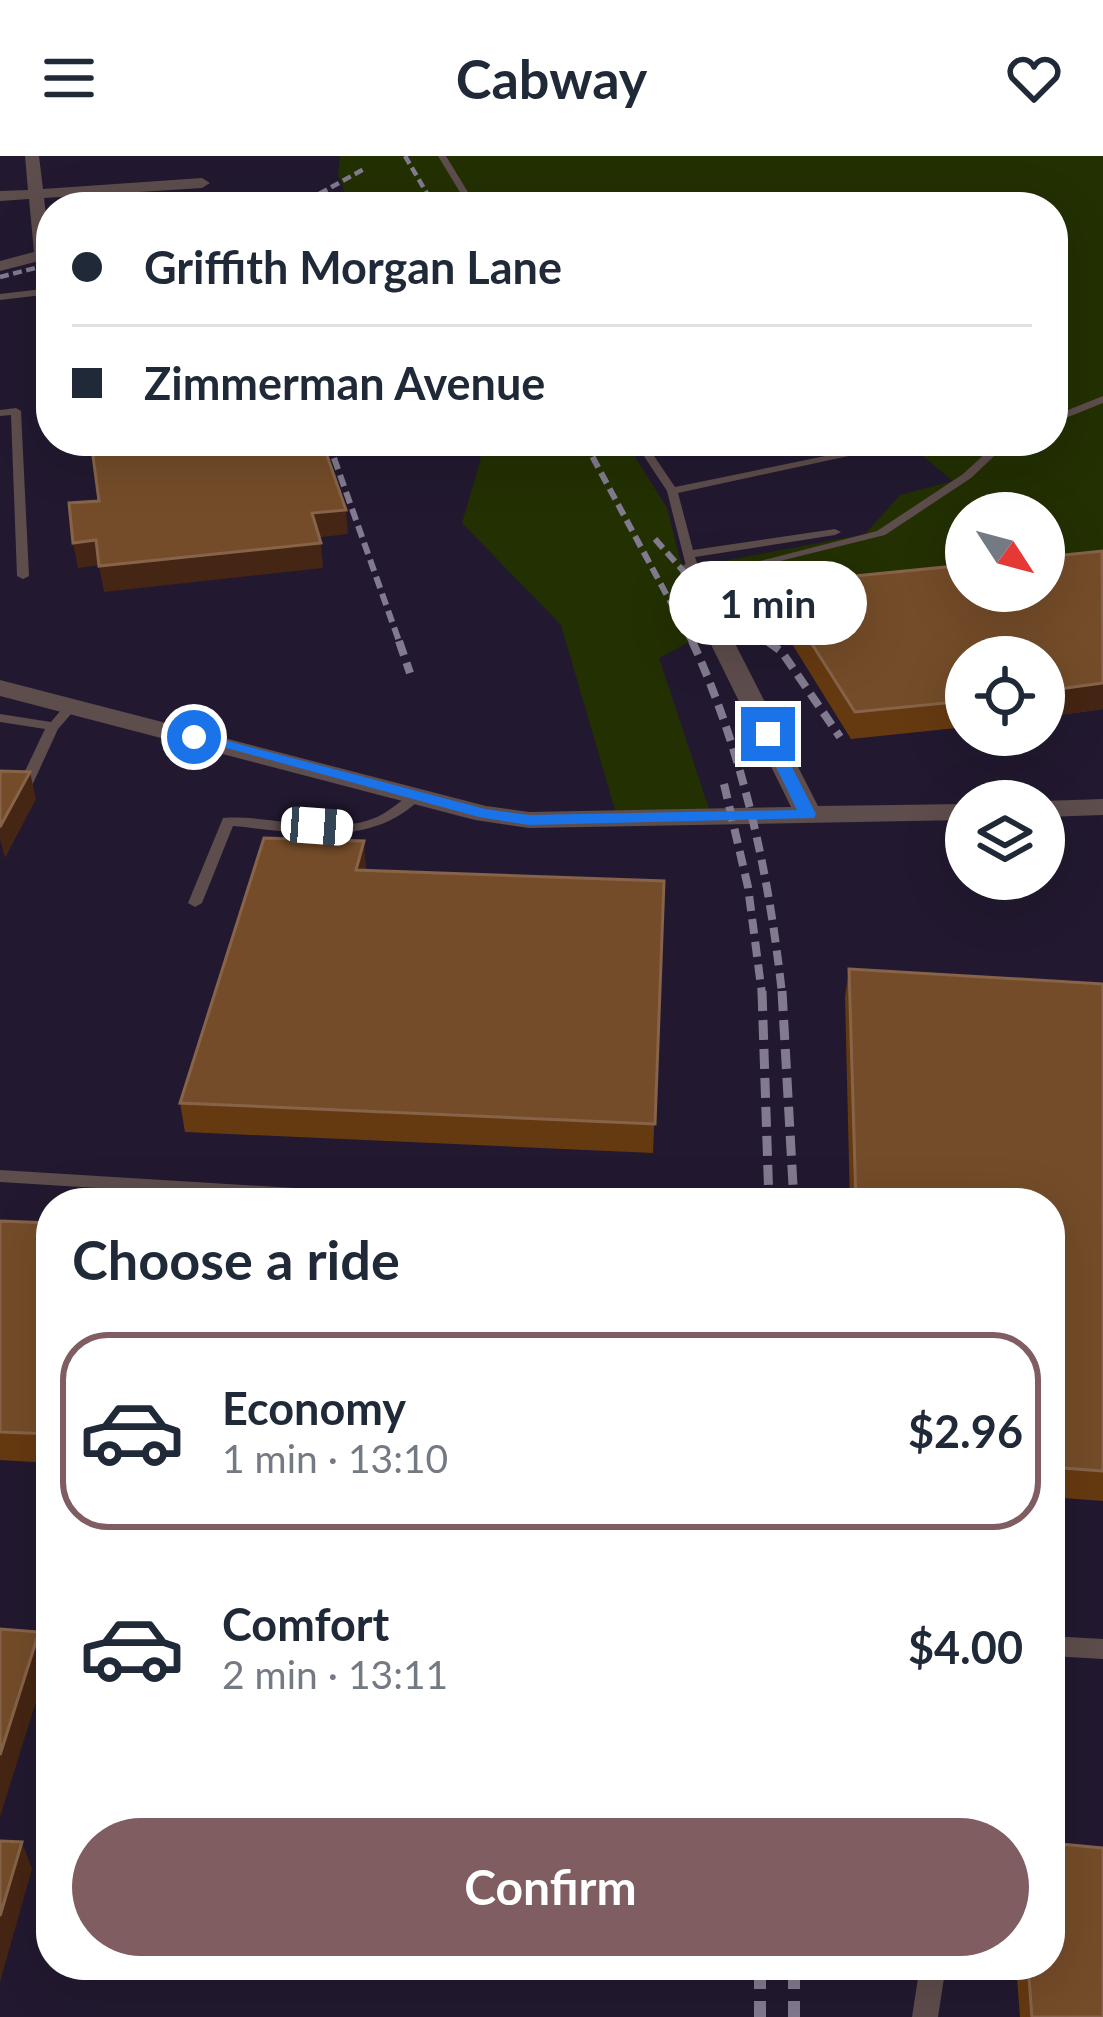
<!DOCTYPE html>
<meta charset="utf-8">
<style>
body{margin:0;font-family:Lato,sans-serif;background:#f2f2f3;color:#1f2937;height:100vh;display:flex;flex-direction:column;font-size:45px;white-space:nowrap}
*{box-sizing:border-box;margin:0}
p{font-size:39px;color:#747a83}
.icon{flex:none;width:66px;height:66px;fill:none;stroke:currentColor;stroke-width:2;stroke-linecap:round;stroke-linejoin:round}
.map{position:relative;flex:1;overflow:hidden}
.side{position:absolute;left:36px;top:1032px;width:1029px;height:792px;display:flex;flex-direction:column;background:#fff;border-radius:48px;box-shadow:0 12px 48px #0002}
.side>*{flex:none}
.guide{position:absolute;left:36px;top:36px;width:1032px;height:264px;border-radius:48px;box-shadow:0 12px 48px #0002;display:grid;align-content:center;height:264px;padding:0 36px;background:#fff}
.needle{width:78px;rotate:126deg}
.buttons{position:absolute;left:945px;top:336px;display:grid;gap:24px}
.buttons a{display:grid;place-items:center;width:120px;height:120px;border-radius:50%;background:#fff;box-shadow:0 12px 48px #0002;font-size:60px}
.end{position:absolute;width:54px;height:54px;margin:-27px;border:15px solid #1a73e8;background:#fff;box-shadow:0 0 0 6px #fff}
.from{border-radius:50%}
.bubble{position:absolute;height:84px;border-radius:42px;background:#fff;box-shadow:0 12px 48px #0002;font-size:39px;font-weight:700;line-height:84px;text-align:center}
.car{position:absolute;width:36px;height:72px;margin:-36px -18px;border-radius:15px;box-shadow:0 0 9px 3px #0007;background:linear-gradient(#fff 24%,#345 0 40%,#fff 0 76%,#345 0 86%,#fff 0)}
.guide b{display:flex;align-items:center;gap:42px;height:114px;font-size:45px}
.guide b+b{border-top:3px solid #e0e1e3}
.guide i{width:30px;height:30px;background:#1f2937}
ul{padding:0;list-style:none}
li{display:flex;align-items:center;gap:36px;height:198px;margin:0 24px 18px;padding:0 12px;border:6px solid transparent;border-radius:48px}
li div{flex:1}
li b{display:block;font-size:45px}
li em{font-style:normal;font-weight:700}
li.current{border-color:#7f5d60}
li>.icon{width:108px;height:108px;stroke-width:1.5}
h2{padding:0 36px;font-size:54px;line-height:144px}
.primary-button{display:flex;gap:24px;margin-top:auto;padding:24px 36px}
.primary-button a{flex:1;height:138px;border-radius:72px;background:#7f5d60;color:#fff;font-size:48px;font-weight:700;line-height:138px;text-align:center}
header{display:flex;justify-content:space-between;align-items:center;height:156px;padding:0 36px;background:#fff;font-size:54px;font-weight:700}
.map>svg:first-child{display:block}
.green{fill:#233002}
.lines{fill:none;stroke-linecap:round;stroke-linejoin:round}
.service{fill:#5d4d4c;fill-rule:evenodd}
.minor{fill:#5d4d4c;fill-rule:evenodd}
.rail-far4{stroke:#827b8f;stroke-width:4.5;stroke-dasharray:9 4.5;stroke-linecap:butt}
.rail-far3{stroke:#827b8f;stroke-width:6;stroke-dasharray:12 6;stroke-linecap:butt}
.rail-far2{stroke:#827b8f;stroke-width:8;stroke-dasharray:15 8;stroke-linecap:butt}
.rail-far1{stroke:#827b8f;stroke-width:9;stroke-dasharray:20 9;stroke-linecap:butt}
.rail{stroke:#827b8f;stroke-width:12;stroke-dasharray:24 12;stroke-linecap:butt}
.wall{fill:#663a11}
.shaded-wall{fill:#452513}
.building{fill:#744c29;stroke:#866349;stroke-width:3}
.route{fill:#1a73e8}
</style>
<header><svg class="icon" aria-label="menu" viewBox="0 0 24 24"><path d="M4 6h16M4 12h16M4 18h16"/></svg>Cabway<svg class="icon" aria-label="heart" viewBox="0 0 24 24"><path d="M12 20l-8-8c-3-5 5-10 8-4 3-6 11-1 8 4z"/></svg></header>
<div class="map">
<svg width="1103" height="1861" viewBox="0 0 1103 1861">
<rect width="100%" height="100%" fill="#221930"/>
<path class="green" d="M340,0H1103V415L1044,420V357H966V427L769,444L659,502L712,662L618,664L561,469L462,367L481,302L472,285H625L667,352L681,407L692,411L865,378L900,339L953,325L911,290L936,285H1053V51H351L338,19Z"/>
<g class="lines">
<g class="service">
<path d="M438,0H446L477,51H469Z"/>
<path d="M51,132V138L0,144V138Z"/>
<path d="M1103,240V247L1053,267V260Z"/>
<path d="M16,252L21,255L29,420L23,423L17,420L11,259L0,260V254Z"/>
<path d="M634,285H644L675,331L898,285H918L678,337L693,394L835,373L841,376L835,379L695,401L698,410L692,413L686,410L667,335Z"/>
<path d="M999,285H1010L971,322L885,379L696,426L690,423L877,375L963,318Z"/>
<path d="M72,546L78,550L58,573L30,634L28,637H18L16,634L45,573L0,566V558L51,566L67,547Z"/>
<path d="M417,635L424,639C373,694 300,676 233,670L202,747L195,751L188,747L223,662C273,658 327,682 377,661C392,654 403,642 417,635Z"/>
<path d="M0,1014L294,1032L300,1034L303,1038L300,1042L294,1044L0,1026Z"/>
<path d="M1050,1480L1103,1483V1503L1050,1500Z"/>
<path d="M920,1809H946L938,1861H912Z"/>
</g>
<g class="minor">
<path d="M25,0H39L43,33L202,22L210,27L202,32L44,42L51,102L0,115V105L34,96L29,43L0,45V35L28,34Z"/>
<path d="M692,404L703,411L720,458L818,650L966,648V664L529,672L475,664L0,540V524L486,650L529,656L791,651L696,458L681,411Z"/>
<path d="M1103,643V659L1044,661L1043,645Z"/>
</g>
<g class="rail-far4">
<path d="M405,0L435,51"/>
<path d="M281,51L319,38L364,13"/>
<path d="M0,121L51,108"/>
</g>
<g class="rail-far3">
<path d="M328,285L400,488"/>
<path d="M584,285L693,488"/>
<path d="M655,383L700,434L771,488"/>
</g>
<g class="rail-far2">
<path d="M399,485L410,517"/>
<path d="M692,485C743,596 769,717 782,838"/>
<path d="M767,485L782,496L840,581"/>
<path d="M724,628L748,731L762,838"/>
</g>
<g class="rail-far1">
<path d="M762,835L769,1047"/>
<path d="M782,835L794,1047"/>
</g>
<g class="rail">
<path d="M760,1809V1861"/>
<path d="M794,1809V1861"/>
</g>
</g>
<g class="wall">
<path d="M1102,395L1103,553L1045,561L1044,564V501H966V571L851,583L771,454L774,428L966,409V435H1044V401Z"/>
<path d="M366,714L664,725L653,997L185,976L180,947Z"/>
<path d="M849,813L1103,828V1345L1050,1341V1047H850L845,841Z"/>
<path d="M0,1065L51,1067V1307L0,1304Z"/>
<path d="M1016,1809H1050L1103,1861H1020Z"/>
</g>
<g class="shaded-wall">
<path d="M346,354L348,378L314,382L312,357Z"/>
<path d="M96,384L101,409L78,412L73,387Z"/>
<path d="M321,387L323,412L104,436L99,410Z"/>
<path d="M1103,527V553L1045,561L1044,564V535Z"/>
<path d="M990,579H1026L989,584Z"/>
<path d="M30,616L36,643L5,702L0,683V671Z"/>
<path d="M364,685L366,713L359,742L356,714Z"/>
<path d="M39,1476L49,1504L0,1661V1599Z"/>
<path d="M22,1686L32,1713L0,1826V1760Z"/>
</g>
<g class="building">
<path d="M91,285H322L346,354L312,357L321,387L99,410L96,384L73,387L69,347L99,345Z"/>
<path d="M1102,395L1103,527L1044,535V501H966V545L855,556L774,428L966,409V435H1044V401Z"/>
<path d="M0,615L30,616L0,671Z"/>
<path d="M264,682L364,685L356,714L664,725L655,968L180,947Z"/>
<path d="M849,813L1103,828V1315L1050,1311V1047H856Z"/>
<path d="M0,1065L51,1067V1278L0,1276Z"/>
<path d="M0,1473L39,1476L0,1599Z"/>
<path d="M0,1685L22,1686L0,1760Z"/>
<path d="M1050,1687L1103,1692V1861H1032L1028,1809H1050Z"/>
</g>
<path class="route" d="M768,573L775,578L816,658L814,662L529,669L479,661L186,581L194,576L485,653L529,659L797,654L760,578Z"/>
</svg>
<div class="buttons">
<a><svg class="needle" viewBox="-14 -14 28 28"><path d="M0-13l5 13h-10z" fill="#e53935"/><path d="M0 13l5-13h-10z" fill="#747a83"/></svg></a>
<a><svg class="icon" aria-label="locate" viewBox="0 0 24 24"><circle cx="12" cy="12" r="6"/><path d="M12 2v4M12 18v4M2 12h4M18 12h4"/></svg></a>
<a><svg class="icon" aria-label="layers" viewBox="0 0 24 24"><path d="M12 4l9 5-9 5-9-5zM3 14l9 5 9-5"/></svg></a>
</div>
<i class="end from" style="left:194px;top:581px"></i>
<i class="end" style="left:768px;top:578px"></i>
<div class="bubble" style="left:669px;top:405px;width:198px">1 min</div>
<i class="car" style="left:317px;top:670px;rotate:94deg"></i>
<div class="guide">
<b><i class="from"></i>Griffith Morgan Lane</b>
<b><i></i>Zimmerman Avenue</b>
</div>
<section class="side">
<h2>Choose a ride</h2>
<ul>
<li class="current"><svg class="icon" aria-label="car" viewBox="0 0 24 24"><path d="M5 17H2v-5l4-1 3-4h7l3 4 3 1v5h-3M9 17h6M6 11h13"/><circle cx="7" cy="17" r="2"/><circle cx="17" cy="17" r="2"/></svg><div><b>Economy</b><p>1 min · 13:10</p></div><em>$2.96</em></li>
<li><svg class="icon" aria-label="car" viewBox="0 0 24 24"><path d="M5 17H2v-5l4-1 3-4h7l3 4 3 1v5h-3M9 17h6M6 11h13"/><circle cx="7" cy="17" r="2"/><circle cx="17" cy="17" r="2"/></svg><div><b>Comfort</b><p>2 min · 13:11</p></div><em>$4.00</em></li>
</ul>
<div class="primary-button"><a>Confirm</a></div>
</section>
</div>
